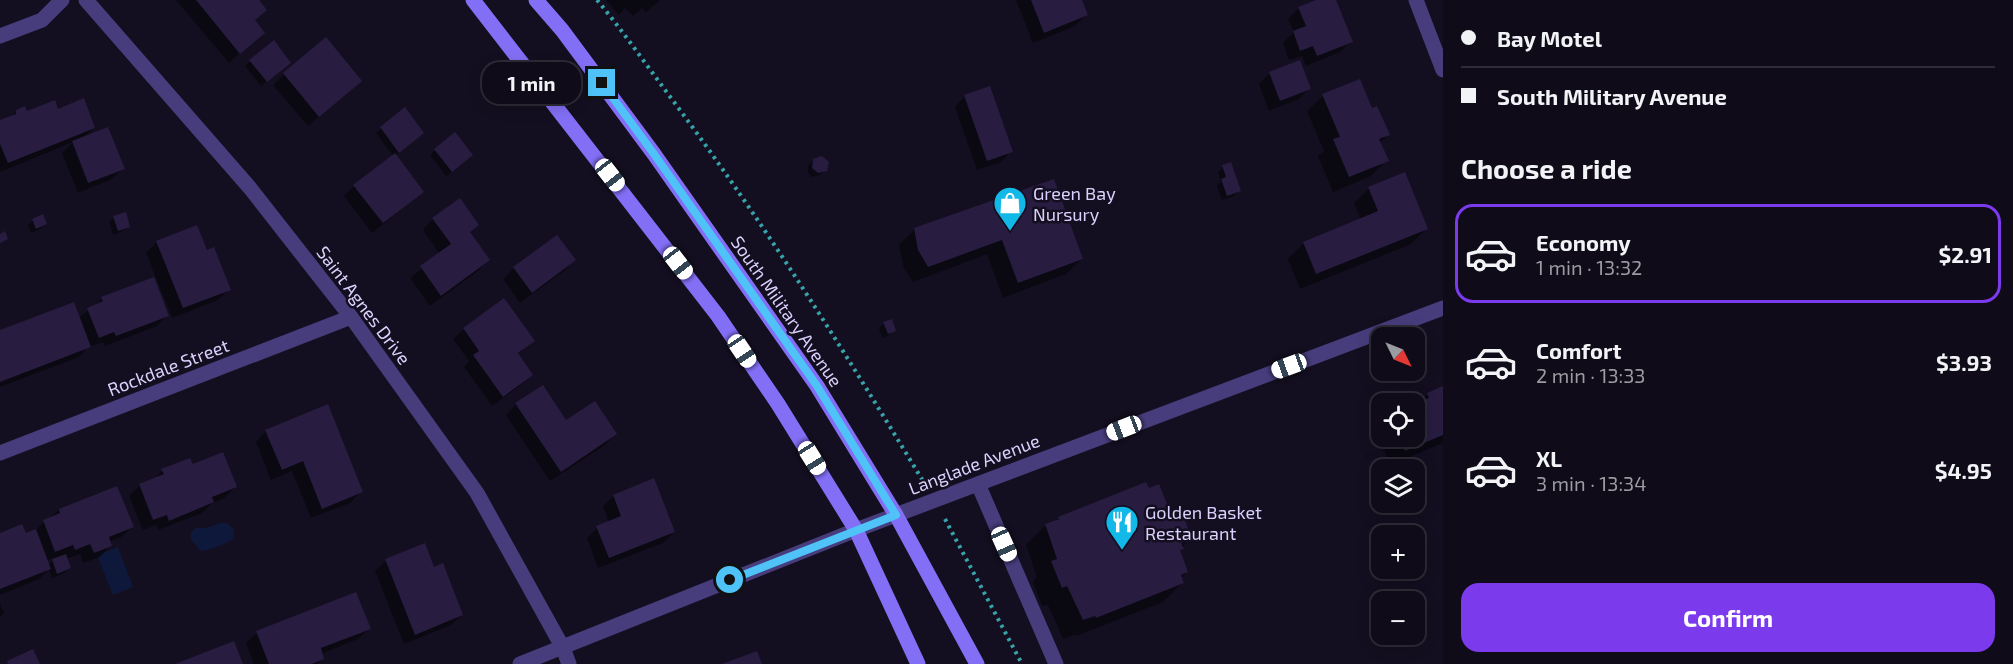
<!DOCTYPE html>
<meta charset="utf-8">
<style>
body{margin:0;font-family:"Exo 2",sans-serif;background:#1d1925;color:#f1f3f6;height:100vh;display:flex;flex-direction:column;font-size:22px;white-space:nowrap}
*{box-sizing:border-box;margin:0}
p{font-size:20px;color:#9b9ba2}
.icon{flex:none;width:33px;height:33px;fill:none;stroke:currentColor;stroke-width:2;stroke-linecap:round;stroke-linejoin:round}
.map{position:relative;flex:1;overflow:hidden}
.side{display:flex;flex-direction:column;background:#0f0b18;width:570px}
.side>*{flex:none}
.banner{display:grid;align-content:center;height:132px;padding:0 18px;background:#0f0b18}
.needle{width:39px;rotate:133deg}
.tools{position:absolute;left:1371px;top:327px;display:grid;gap:12px}
.tools a{display:grid;place-items:center;width:54px;height:54px;border-radius:12px;background:#0f0b18;box-shadow:0 3px 15px #0003,0 0 0 2px #2f2b37;font-size:30px}
.end{position:absolute;width:27px;height:27px;margin:-14px;border:8px solid #4fc3f7;background:#111;box-shadow:0 0 0 3px #111}
.from{border-radius:50%}
.bubble{position:absolute;height:42px;border-radius:18px;background:#0f0b18;box-shadow:0 3px 15px #0003,0 0 0 2px #2f2b37;font-size:20px;font-weight:700;line-height:42px;text-align:center}
.car{position:absolute;width:18px;height:36px;margin:-18px -9px;border-radius:8px;box-shadow:0 0 4px 2px #0007;background:linear-gradient(#fff 24%,#345 0 40%,#fff 0 76%,#345 0 86%,#fff 0)}
.banner b{display:flex;align-items:center;gap:21px;height:57px;font-size:22px}
.banner b+b{border-top:2px solid #2f2b37}
.banner i{width:15px;height:15px;background:#f1f3f6}
ul{padding:0;list-style:none}
li{display:flex;align-items:center;gap:18px;height:99px;margin:0 12px 9px;padding:0 6px;border:3px solid transparent;border-radius:18px}
li div{flex:1}
li b{display:block;font-size:22px}
li em{font-style:normal;font-weight:700}
li.selected{border-color:#7c3aed}
li>.icon{width:54px;height:54px;stroke-width:1.5}
h2{padding:0 18px;font-size:27px;line-height:72px}
.button{display:flex;gap:12px;margin-top:auto;padding:12px 18px}
.button a{flex:1;height:69px;border-radius:18px;background:#7c3aed;color:#fff;font-size:24px;font-weight:700;line-height:69px;text-align:center}
main{display:flex;flex:1;min-height:0}
.map>svg:first-child{display:block}
.water{fill:#0d183b}
.shadow{fill:#0007;fill-rule:evenodd}
.building{fill:#281c40}
.lines{fill:none;stroke-linecap:round;stroke-linejoin:round}
.path{stroke:#37a3aa;stroke-width:4;stroke-dasharray:3 4.5;stroke-linecap:butt}
.lane{stroke:#473d7c;stroke-width:15}
.street{stroke:#473d7c;stroke-width:15}
.secondary{stroke:#836ff5;stroke-width:15}
.route{stroke:#4fc3f7;stroke-width:8}
.labels{text-anchor:middle;dominant-baseline:central;stroke-width:5;stroke-linejoin:round;paint-order:stroke}
.poi-label{font-size:18px;fill:#dbd1fc;stroke:#140f20;text-anchor:start}
.street-label{font-size:18px;fill:#dbd1fc;stroke:#140f20}
</style>
<main>
<div class="map">
<svg width="1443" height="664" viewBox="0 0 1443 664">
<rect width="100%" height="100%" fill="#140f20"/>
<g class="water">
<path d="M220,523H227L234,529L233,539C229,543 207,551 201,551L191,540V533L195,528H206Z"/>
<path d="M118,547L133,587L113,595L97,555Z"/>
</g>
<g class="shadow">
<path d="M176,0H257L254,21L263,33L229,63Z"/>
<path d="M606,0H660L646,12L642,8L633,16L625,8L619,15Z"/>
<path d="M1016,0H1080L1086,15L1075,26L1033,43Z"/>
<path d="M1320,0H1335L1351,41L1340,52L1306,66L1302,56L1289,60L1283,43L1294,32L1288,19L1299,8Z"/>
<path d="M274,42L284,68L261,86L245,66Z"/>
<path d="M1270,73L1309,89L1299,99L1269,111L1259,84Z"/>
<path d="M284,74L360,81L308,126L273,85Z"/>
<path d="M965,96L1011,151L1001,162L977,170L955,107Z"/>
<path d="M1323,96L1372,110L1388,135L1379,143L1387,160L1371,176L1333,192L1318,156L1324,151L1307,111Z"/>
<path d="M405,109L417,138L395,156L422,192L372,233L344,196L354,186L393,156L376,133Z"/>
<path d="M57,110L94,128L82,139L123,168L112,179L78,193L62,153L73,142L0,172V122L10,118L17,111L27,113Z"/>
<path d="M435,150L466,160L446,176L430,155Z"/>
<path d="M813,160L825,170L820,175L812,177L808,173V166Z"/>
<path d="M1223,167L1239,190L1234,196L1222,200L1217,186L1221,182L1218,172Z"/>
<path d="M1054,181L1082,259L1066,274L1003,298L987,254L913,282L903,266L899,245L915,229Z"/>
<path d="M1369,188L1426,229L1411,244L1300,289L1288,259L1304,243L1361,220L1354,203Z"/>
<path d="M114,217L128,226L123,231L113,235L109,222Z"/>
<path d="M433,219L488,260L478,271L430,306L410,278L440,254L423,230Z"/>
<path d="M33,220L46,224L40,229L31,233L28,225Z"/>
<path d="M557,237L574,260L564,271L520,303L503,279L514,268Z"/>
<path d="M157,242L206,252L229,289L218,300L172,318L146,253Z"/>
<path d="M102,299L167,315L157,326L105,346L103,342L87,348L79,357L0,387V332L79,318Z"/>
<path d="M884,323L894,330L889,335L882,338L879,328Z"/>
<path d="M464,329L533,341L517,355L531,375L521,385L492,406L464,367L469,361L453,339Z"/>
<path d="M1443,388V443L1390,465L1376,431L1382,425V436H1414L1418,404L1428,394Z"/>
<path d="M516,404L565,422L615,434L605,445L550,481L506,415Z"/>
<path d="M266,431L361,492L350,503L311,518L292,471L271,480L256,442Z"/>
<path d="M192,466L235,487L224,498L212,503L202,513L158,530L156,525L143,530L129,496L140,485L153,480L162,471Z"/>
<path d="M614,496L674,532L663,543L598,568L587,538L597,528L609,523L603,506Z"/>
<path d="M59,510L132,527L121,537L109,542L110,546L100,557L83,563L80,554L66,559L69,568L64,573L52,578L49,569L39,579L0,595V535H25L33,532ZM57,557L48,565L46,561Z"/>
<path d="M1059,518L1172,521L1190,538L1179,551L1187,572L1181,578L1182,583L1163,602L1076,636V634L1063,639L1048,605L1042,606L1033,582L1037,577L1026,545L1046,525Z"/>
<path d="M424,545L433,569L462,615L451,625L404,644L375,571L386,561Z"/>
<path d="M0,603L4,613L0,617Z"/>
<path d="M369,629L358,639L321,654L323,659L317,664H254L246,643L257,633Z"/>
</g>
<g class="building">
<path d="M196,0H259L267,10L255,20L265,33L240,54Z"/>
<path d="M1031,0H1082L1088,15L1044,33Z"/>
<path d="M1316,0H1336L1353,42L1317,56L1313,46L1300,51L1293,31L1306,26L1298,7Z"/>
<path d="M326,37L362,81L319,117L283,73Z"/>
<path d="M274,40L291,63L267,82L249,60Z"/>
<path d="M1300,60L1311,89L1280,101L1269,72Z"/>
<path d="M1360,79L1372,108L1377,106L1390,135L1379,139L1389,161L1349,177L1333,139L1340,137L1322,94Z"/>
<path d="M990,86L1013,152L987,161L964,95Z"/>
<path d="M84,98L95,128L8,163L0,144V120L16,114V110L25,106L27,111L55,100L58,109Z"/>
<path d="M405,107L424,133L399,153L380,127Z"/>
<path d="M108,127L125,169L88,183L72,141Z"/>
<path d="M455,132L473,155L452,172L434,149Z"/>
<path d="M395,153L424,192L383,223L353,185Z"/>
<path d="M822,156L829,162L827,171L818,173L812,168L813,159Z"/>
<path d="M1231,162L1241,191L1227,196L1221,179L1226,177L1222,165Z"/>
<path d="M1405,172L1428,229L1316,274L1303,242L1378,211L1368,187Z"/>
<path d="M1054,179L1083,259L1018,283L1002,240L928,267L918,250L914,228Z"/>
<path d="M460,198L479,225L470,232L490,260L441,296L420,266L451,244L432,218Z"/>
<path d="M126,212L130,227L118,231L113,216Z"/>
<path d="M43,214L47,224L36,229L32,219Z"/>
<path d="M197,225L207,250L214,247L231,290L183,308L156,241Z"/>
<path d="M5,231L8,239L0,243V234Z"/>
<path d="M557,235L576,260L532,293L513,267Z"/>
<path d="M154,277L169,316L116,336L114,332L99,338L87,308L103,301L101,297Z"/>
<path d="M504,298L535,341L518,353L533,375L503,397L473,355L479,351L463,328Z"/>
<path d="M74,302L91,347L0,382V330Z"/>
<path d="M892,319L896,331L888,334L883,322Z"/>
<path d="M543,385L566,420L595,401L617,434L561,472L515,403Z"/>
<path d="M1443,386V435L1405,451L1399,436H1414V404L1429,398L1427,393Z"/>
<path d="M328,404L363,492L322,509L303,461L282,470L265,430Z"/>
<path d="M223,452L237,487L212,497L214,502L169,521L167,515L153,520L139,484L164,474L161,469L190,458L193,464Z"/>
<path d="M654,478L675,532L609,558L596,526L621,516L613,495Z"/>
<path d="M1146,482L1149,488L1159,484L1173,519L1183,515L1192,539L1181,543L1184,549L1180,550L1188,572L1181,575L1184,583L1096,618L1095,616L1083,620L1067,586L1062,588L1051,561L1057,559L1045,524L1059,519L1058,517Z"/>
<path d="M117,486L134,527L109,537L112,546L94,553L90,544L75,550L73,545L55,552L43,520L60,513L59,509Z"/>
<path d="M22,524L26,533L36,529L51,569L0,589V533Z"/>
<path d="M425,543L434,567L443,563L463,615L415,635L385,559Z"/>
<path d="M66,554L71,568L57,574L52,559Z"/>
<path d="M356,592L371,629L321,648L324,659L312,664H269L256,631Z"/>
<path d="M234,641L243,664H175Z"/>
<path d="M33,649L40,664H8L7,661Z"/>
<path d="M757,651L762,664H722Z"/>
</g>
<g class="lines">
<g class="path">
<path d="M597,0C622,30 645,63 668,94C761,218 843,349 923,481"/>
<path d="M945,519L1022,664"/>
</g>
<path class="lane" d="M978,484L1056,664"/>
<g class="street">
<path d="M86,0L250,188L351,317L477,493L563,648L569,664"/>
<path d="M1416,0L1443,70"/>
<path d="M0,36L42,20L62,0"/>
<path d="M0,453L351,317"/>
<path d="M520,664L856,530L1443,308"/>
</g>
<g class="secondary">
<path d="M473,0L718,316L778,404L856,530L918,664"/>
<path d="M536,0L562,30L654,154L817,386L896,515L977,664"/>
</g>
</g>
<g class="lines">
<path class="route" d="M602,83L654,154L817,386L896,515L730,580"/>
</g>
<defs>
<g id="shop-pin" transform="scale(1.725)"><path d="M0 17L-7.5 6A9.5 9.5 0 1 1 7.5 6Z" fill="#11b8e8" stroke="#140f20"/><path d="M-5-2.5h2.3a2.7 3.5 0 0 1 5.4 0H5L5.5 6h-11ZM-1.5-2.5h3a1.5 2.3 0 0 0-3 0Z" fill="#fff"/></g>
<g id="restaurant-pin" transform="scale(1.725)"><path d="M0 17L-7.5 6A9.5 9.5 0 1 1 7.5 6Z" fill="#11b8e8" stroke="#140f20"/><path d="M-5-6h1v4h1v-4h1v4h1v-4h1v5L-1.5 .5V6h-2V.5L-5-1ZM5-6V6H3V1.5H1.5Q1.5-4 5-6Z" fill="#fff"/></g>
</defs>
<g fill-rule="evenodd">
<use href="#shop-pin" x="1010" y="203"/>
<use href="#restaurant-pin" x="1122" y="522"/>
</g>
<g class="labels">
<g class="poi-label">
<text x="1033" y="193">Green Bay<tspan x="1033" dy="21">Nursury</tspan></text>
<text x="1145" y="512">Golden Basket<tspan x="1145" dy="21">Restaurant</tspan></text>
</g>
<g class="street-label">
<text transform="translate(364 305) rotate(53)">Saint Agnes Drive</text>
<text transform="translate(787 311) rotate(55)">South Military Avenue</text>
<text transform="translate(168 367) rotate(-21)">Rockdale Street</text>
<text transform="translate(974 464) rotate(-21)">Langlade Avenue</text>
</g>
</g>
</svg>
<div class="tools">
<a><svg class="needle" viewBox="-14 -14 28 28"><path d="M0-13l5 13h-10z" fill="#e53935"/><path d="M0 13l5-13h-10z" fill="#9b9ba2"/></svg></a>
<a><svg class="icon" aria-label="locate" viewBox="0 0 24 24"><circle cx="12" cy="12" r="6"/><path d="M12 2v4M12 18v4M2 12h4M18 12h4"/></svg></a>
<a><svg class="icon" aria-label="layers" viewBox="0 0 24 24"><path d="M12 4l9 5-9 5-9-5zM3 14l9 5 9-5"/></svg></a>
<a>+</a>
<a>−</a>
</div>
<i class="end from" style="left:730px;top:580px"></i>
<i class="end" style="left:602px;top:83px"></i>
<div class="bubble" style="left:482px;top:62px;width:99px">1 min</div>
<i class="car" style="left:610px;top:175px;rotate:142deg"></i>
<i class="car" style="left:678px;top:263px;rotate:142deg"></i>
<i class="car" style="left:742px;top:351px;rotate:146deg"></i>
<i class="car" style="left:1289px;top:366px;rotate:250deg"></i>
<i class="car" style="left:1124px;top:428px;rotate:249deg"></i>
<i class="car" style="left:812px;top:458px;rotate:148deg"></i>
<i class="car" style="left:1004px;top:544px;rotate:156deg"></i>
</div>
<section class="side">
<div class="banner">
<b><i class="from"></i>Bay Motel</b>
<b><i></i>South Military Avenue</b>
</div>
<h2>Choose a ride</h2>
<ul>
<li class="selected"><svg class="icon" aria-label="car" viewBox="0 0 24 24"><path d="M5 17H2v-5l4-1 3-4h7l3 4 3 1v5h-3M9 17h6M6 11h13"/><circle cx="7" cy="17" r="2"/><circle cx="17" cy="17" r="2"/></svg><div><b>Economy</b><p>1 min · 13:32</p></div><em>$2.91</em></li>
<li><svg class="icon" aria-label="car" viewBox="0 0 24 24"><path d="M5 17H2v-5l4-1 3-4h7l3 4 3 1v5h-3M9 17h6M6 11h13"/><circle cx="7" cy="17" r="2"/><circle cx="17" cy="17" r="2"/></svg><div><b>Comfort</b><p>2 min · 13:33</p></div><em>$3.93</em></li>
<li><svg class="icon" aria-label="car" viewBox="0 0 24 24"><path d="M5 17H2v-5l4-1 3-4h7l3 4 3 1v5h-3M9 17h6M6 11h13"/><circle cx="7" cy="17" r="2"/><circle cx="17" cy="17" r="2"/></svg><div><b>XL</b><p>3 min · 13:34</p></div><em>$4.95</em></li>
</ul>
<div class="button"><a>Confirm</a></div>
</section>
</main>
